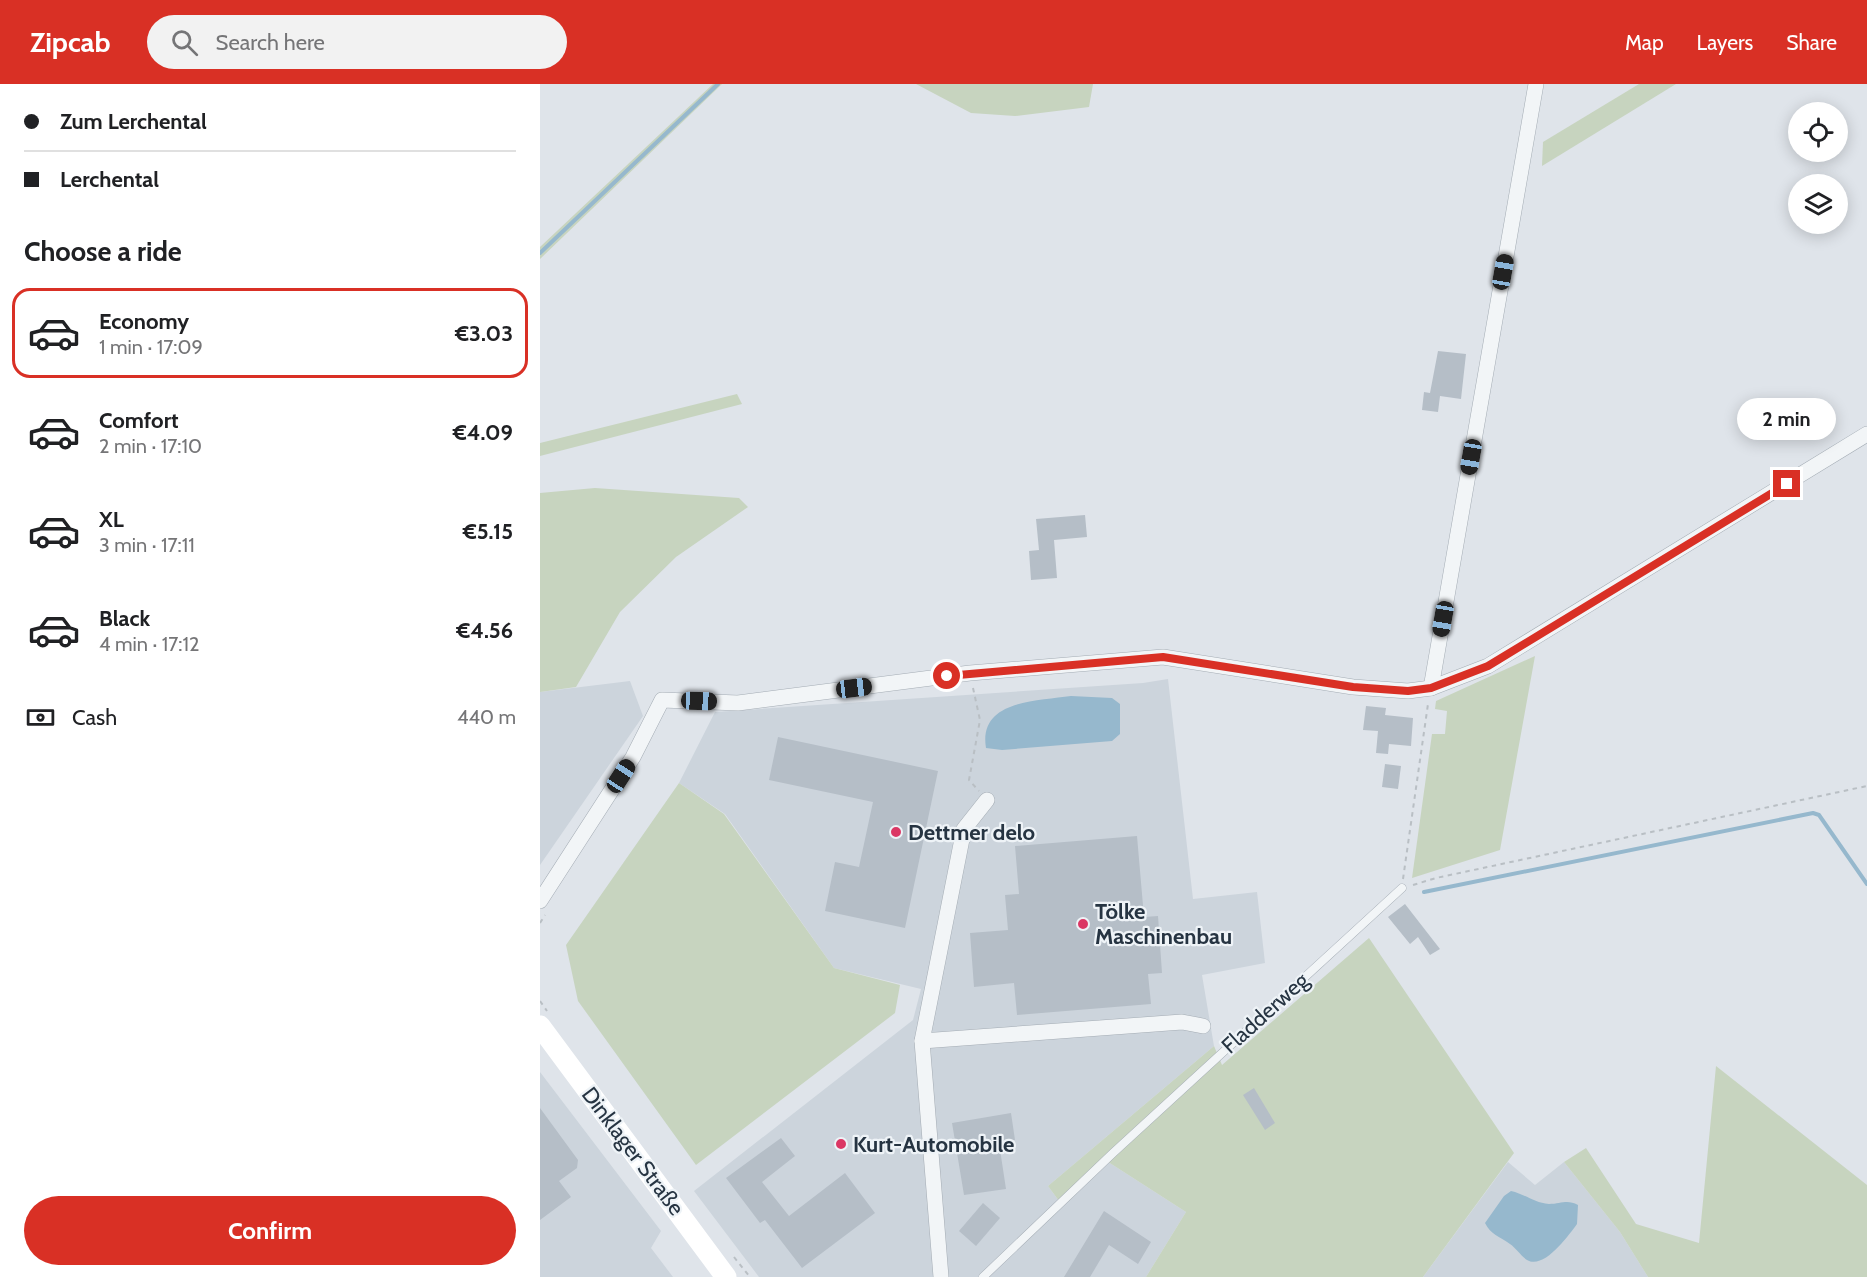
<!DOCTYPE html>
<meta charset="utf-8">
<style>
body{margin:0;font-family:Cabin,sans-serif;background:#f2f2f2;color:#202124;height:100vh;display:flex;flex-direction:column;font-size:22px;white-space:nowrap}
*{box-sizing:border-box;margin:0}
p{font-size:20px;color:#757577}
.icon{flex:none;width:33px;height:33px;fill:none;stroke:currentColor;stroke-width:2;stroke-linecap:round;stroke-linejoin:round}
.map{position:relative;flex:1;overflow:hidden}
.drawer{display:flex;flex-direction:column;background:#fff;width:540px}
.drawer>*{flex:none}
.banner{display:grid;align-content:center;height:132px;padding:0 24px;background:#fff}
.tools{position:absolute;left:1248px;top:18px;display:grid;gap:12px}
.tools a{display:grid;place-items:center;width:60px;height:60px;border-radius:50%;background:#fff;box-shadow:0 3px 15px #0003;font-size:30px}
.end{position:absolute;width:27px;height:27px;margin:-14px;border:8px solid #d93025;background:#fff;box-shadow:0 0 0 3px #fff}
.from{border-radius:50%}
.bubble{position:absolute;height:42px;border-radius:21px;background:#fff;box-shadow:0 3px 15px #0003;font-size:20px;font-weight:700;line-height:42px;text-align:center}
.car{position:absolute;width:18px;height:36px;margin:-18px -9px;border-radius:8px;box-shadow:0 0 4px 2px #0007;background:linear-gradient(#222 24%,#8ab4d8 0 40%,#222 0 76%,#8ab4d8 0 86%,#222 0)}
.banner b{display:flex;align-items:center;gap:21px;height:57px;font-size:22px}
.banner b+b{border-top:2px solid #e0e0e0}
.banner i{width:15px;height:15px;background:#202124}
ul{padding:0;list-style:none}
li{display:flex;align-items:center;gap:18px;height:90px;margin:0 12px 9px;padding:0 12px;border:3px solid transparent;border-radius:18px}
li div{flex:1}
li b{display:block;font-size:22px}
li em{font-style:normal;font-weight:700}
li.current{border-color:#d93025}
li>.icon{width:54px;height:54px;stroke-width:1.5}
h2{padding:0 24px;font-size:27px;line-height:72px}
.pay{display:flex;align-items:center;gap:15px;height:66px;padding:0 24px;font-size:22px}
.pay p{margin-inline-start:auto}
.primary-button{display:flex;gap:12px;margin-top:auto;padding:12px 24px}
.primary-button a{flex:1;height:69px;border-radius:36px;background:#d93025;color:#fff;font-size:24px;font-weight:700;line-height:69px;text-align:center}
header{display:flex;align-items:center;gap:36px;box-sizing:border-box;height:84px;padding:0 30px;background:#d93025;color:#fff}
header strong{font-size:28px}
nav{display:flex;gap:33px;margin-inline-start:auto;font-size:21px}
.search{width:420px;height:54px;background:#f2f2f2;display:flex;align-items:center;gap:15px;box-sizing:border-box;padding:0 21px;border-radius:33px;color:#757577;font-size:22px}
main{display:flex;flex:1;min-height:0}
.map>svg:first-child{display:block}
.built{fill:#ccd4dc}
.green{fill:#c7d4bf}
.water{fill:#96b8cd}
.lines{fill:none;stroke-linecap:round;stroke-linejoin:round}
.stream{stroke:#96b8cd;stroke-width:4}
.building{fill:#b5bec7}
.lane-casing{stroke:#a4acb4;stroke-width:9}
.street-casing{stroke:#a4acb4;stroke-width:16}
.path{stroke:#b9bfc4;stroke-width:2;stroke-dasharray:4.5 4.5;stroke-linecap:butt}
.lane{stroke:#f2f5f7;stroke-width:8}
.street{stroke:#f2f5f7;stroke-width:15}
.secondary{stroke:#fff;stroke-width:21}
.route{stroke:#d93025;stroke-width:8}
.poi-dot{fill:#db3764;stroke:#eef3f7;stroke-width:2}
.labels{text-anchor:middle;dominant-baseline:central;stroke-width:4.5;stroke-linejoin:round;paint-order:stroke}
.poi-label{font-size:22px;font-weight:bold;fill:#263442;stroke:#eef3f7;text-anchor:start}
.street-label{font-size:22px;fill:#263442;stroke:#eef3f7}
</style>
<header>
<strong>Zipcab</strong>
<div class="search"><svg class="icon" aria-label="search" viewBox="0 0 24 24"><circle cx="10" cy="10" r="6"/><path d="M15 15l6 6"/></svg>Search here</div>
<nav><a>Map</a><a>Layers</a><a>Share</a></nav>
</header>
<main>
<section class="drawer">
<div class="banner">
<b><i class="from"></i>Zum Lerchental</b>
<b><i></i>Lerchental</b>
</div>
<h2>Choose a ride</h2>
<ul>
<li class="current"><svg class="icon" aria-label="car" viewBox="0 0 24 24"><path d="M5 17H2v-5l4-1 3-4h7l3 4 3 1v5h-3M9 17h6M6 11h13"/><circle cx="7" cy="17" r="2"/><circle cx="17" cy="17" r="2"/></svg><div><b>Economy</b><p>1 min · 17:09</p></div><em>€3.03</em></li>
<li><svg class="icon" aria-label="car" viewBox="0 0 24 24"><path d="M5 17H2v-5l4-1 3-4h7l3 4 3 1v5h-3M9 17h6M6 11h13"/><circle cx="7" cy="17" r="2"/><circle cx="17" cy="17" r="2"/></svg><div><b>Comfort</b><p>2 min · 17:10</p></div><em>€4.09</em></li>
<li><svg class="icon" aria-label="car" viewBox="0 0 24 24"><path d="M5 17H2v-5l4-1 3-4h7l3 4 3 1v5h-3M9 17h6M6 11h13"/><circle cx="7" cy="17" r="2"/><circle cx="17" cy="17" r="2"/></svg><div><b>XL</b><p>3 min · 17:11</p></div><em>€5.15</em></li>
<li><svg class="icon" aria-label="car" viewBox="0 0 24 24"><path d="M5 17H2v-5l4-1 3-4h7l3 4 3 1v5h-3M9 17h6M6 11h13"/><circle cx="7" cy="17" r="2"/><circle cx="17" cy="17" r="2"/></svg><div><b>Black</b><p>4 min · 17:12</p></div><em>€4.56</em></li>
</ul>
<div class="pay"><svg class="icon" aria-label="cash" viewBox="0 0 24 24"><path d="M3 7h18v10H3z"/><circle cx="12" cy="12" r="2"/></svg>Cash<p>440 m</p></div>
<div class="primary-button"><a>Confirm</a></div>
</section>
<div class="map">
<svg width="1327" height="1193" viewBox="0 0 1327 1193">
<rect width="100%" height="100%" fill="#dfe4ea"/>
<g class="built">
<path d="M628,595L653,815L717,808L725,879L662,891L674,962L508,1102L519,1117L562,1074L646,1128L606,1193H219L154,1107L373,936L381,905L294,884L185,730L139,699L175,628L603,599Z"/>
<path d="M90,597L103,632L0,781V608Z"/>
<path d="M0,988L121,1147L111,1164L133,1193H0Z"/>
<path d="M968,1078L995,1101L1024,1078L1080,1148L1108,1193H883Z"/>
</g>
<g class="green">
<path d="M173,0H182L0,175V163Z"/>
<path d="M376,0H553L549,23L475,32L431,29Z"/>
<path d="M1099,0H1136L1002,82L1003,58Z"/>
<path d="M197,310L202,320L0,372V359Z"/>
<path d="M55,404L199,414L208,423L136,473L80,528L36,603L0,608V409Z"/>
<path d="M995,572L960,766L872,794L892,650H905L907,627L895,625L896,617Z"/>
<path d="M139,699L184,730L294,884L360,901L355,929L156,1081L38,917L26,861Z"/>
<path d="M829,854L974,1069L883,1193H606L646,1128L562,1074L519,1117L508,1102L674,962L682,981Z"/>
<path d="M1176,982L1327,1101V1193H1108L1080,1148L1024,1078L1046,1064L1096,1140L1159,1159Z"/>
</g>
<g class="water">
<path d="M531,612L572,614L580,620V650L572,657L462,666L446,664C438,616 497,617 531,612Z"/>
<path d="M971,1107C985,1110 994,1119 1009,1120C1021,1120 1027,1115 1038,1121L1037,1140C1028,1152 1004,1186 987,1176C981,1172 976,1164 970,1160C959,1152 951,1151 945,1139L964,1112Z"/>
</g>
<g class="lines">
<g class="stream">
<path d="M0,169L178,0"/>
<path d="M884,808L1273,729L1279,731L1327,800"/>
</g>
</g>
<g class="building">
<path d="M898,267L926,270L921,315L900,312L898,328L882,326L884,308L890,309Z"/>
<path d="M545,431L547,453L514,456L517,494L491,496L489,467L499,466L496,435Z"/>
<path d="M826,622L846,624L845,631L873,634L871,662L849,660L848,670L836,669L838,647L823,646Z"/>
<path d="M238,653L398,687L365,844L285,827L295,778L319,783L333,718L229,696Z"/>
<path d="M845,680L861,682L858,705L842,703Z"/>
<path d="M597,752L604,833L618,832L622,889L608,890L611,920L477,931L474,899L434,903L430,849L468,846L465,811L479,810L475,762Z"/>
<path d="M865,820L900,865L890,871L878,853L870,860L848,833Z"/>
<path d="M714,1004L735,1039L725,1046L703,1011Z"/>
<path d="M0,1024L38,1076L37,1084L19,1097L31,1113L0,1136Z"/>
<path d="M471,1029L475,1056L459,1059L466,1105L424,1111L412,1039Z"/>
<path d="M241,1054L255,1072L222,1098L249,1132L305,1089L335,1129L262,1184L225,1136L220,1139L186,1094Z"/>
<path d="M443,1119L460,1134L436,1162L419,1147Z"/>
<path d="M564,1127L611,1158L598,1180L569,1161L550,1193H524Z"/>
</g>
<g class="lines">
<g class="lane-casing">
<path id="lane" d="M443,1193L573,1069L862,804"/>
</g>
<g class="street-casing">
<g id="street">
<path d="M891,604L996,0"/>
<path d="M0,817L93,673L122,616L198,619L430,589L623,573L813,603L868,607L891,604L948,582L1327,350"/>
<path d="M382,957L642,938L663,942"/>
<path d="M401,1193L382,957L424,745L447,716"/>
</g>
</g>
<g class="path">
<path d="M433,604L440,636L429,696L439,707"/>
<path d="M863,795L888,620"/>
<path d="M873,801L896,794L1327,702"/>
<path d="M0,839L5,831"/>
<path d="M0,917L7,927"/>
<path d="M194,1173L210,1193"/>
</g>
<use href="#lane" class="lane"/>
<use href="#street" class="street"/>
<path class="secondary" d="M0,942L186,1193"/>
</g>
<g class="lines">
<path class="route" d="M407,592L623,573L813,603L868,607L891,604L948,582L1247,400"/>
</g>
<g class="poi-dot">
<circle cx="356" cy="748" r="6"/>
<circle cx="543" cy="840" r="6"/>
<circle cx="301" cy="1060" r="6"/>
</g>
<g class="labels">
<g class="poi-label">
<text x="368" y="748">Dettmer delo</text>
<text x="555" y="827">Tölke<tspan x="555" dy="25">Maschinenbau</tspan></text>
<text x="313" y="1060">Kurt-Automobile</text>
</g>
<g class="street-label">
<text transform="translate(725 929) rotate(-42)">Fladderweg</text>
<text transform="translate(93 1067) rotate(53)">Dinklager Straße</text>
</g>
</g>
</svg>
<div class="tools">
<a><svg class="icon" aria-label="locate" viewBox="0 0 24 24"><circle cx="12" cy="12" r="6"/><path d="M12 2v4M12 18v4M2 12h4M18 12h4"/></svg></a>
<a><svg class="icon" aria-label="layers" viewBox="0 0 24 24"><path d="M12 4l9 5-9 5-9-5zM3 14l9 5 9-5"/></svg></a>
</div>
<i class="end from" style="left:407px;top:592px"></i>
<i class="end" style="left:1247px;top:400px"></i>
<div class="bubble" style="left:1197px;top:314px;width:99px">2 min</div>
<i class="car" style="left:963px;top:188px;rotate:10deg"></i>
<i class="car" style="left:931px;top:373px;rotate:190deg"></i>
<i class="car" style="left:903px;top:535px;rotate:190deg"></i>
<i class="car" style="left:314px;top:604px;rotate:83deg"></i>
<i class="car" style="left:159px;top:617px;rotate:92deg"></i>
<i class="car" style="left:81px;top:692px;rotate:33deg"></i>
</div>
</main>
